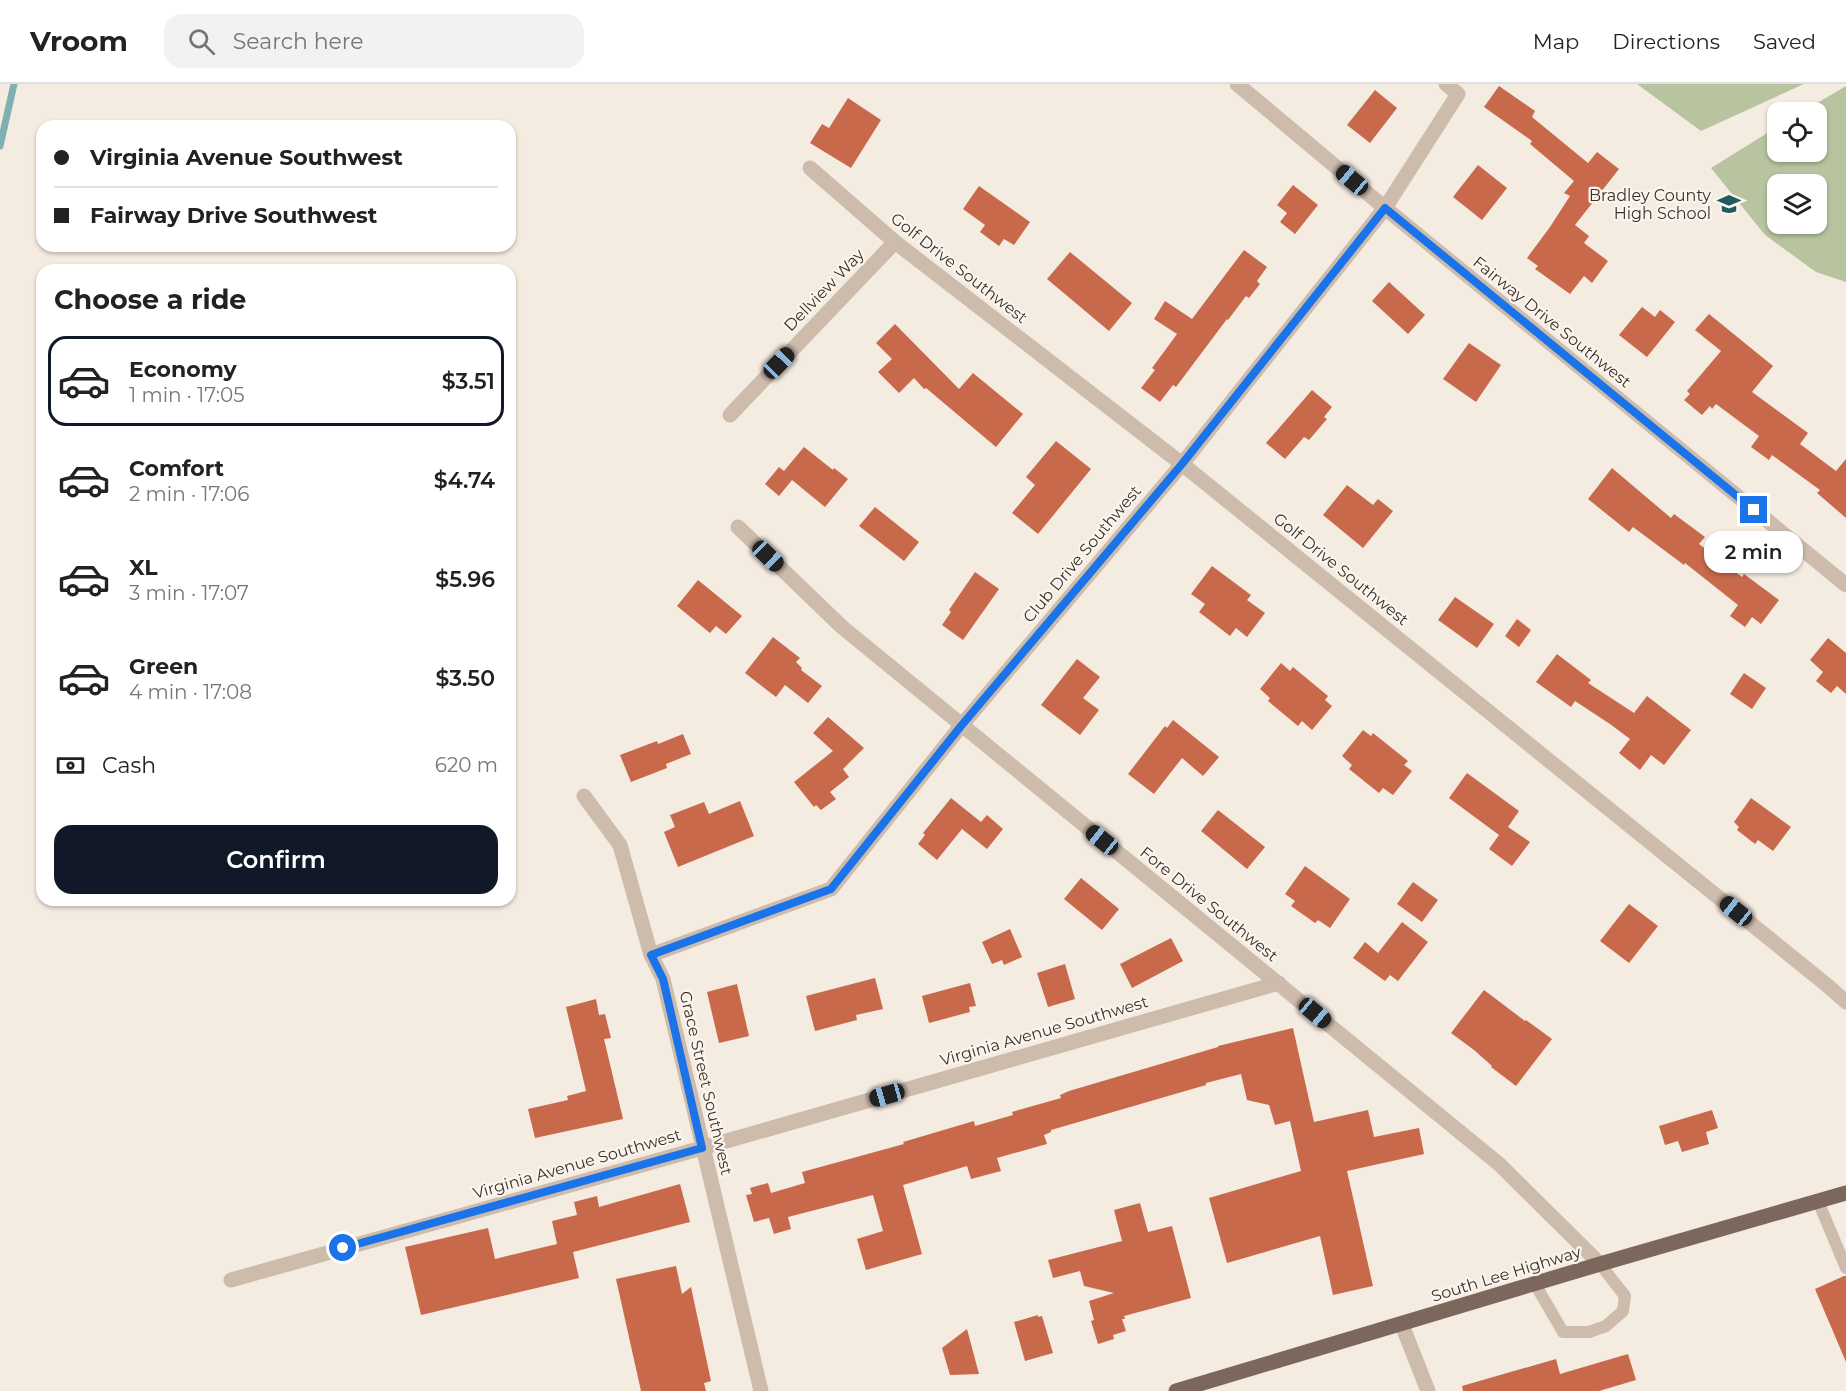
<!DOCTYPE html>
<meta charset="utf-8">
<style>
body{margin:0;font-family:Montserrat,sans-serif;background:#f2f2f2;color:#222;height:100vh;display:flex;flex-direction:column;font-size:22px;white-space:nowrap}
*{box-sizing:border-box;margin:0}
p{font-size:20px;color:#767676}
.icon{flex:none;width:33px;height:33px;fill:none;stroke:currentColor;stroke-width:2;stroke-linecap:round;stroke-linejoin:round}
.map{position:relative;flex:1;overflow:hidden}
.panel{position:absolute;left:36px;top:180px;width:480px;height:642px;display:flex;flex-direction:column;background:#fff;border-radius:18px;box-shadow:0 2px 4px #0004}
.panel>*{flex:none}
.banner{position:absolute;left:36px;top:36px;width:480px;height:132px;border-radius:18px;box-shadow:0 2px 4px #0004;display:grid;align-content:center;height:132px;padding:0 18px;background:#fff}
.fabs{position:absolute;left:1767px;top:18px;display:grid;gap:12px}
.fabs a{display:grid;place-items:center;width:60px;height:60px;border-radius:12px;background:#fff;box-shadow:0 2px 4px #0004;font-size:30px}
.end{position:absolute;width:27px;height:27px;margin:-14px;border:8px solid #1a73e8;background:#fff;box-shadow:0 0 0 3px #fff}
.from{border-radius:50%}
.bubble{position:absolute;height:42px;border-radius:18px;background:#fff;box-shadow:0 2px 4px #0004;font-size:20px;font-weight:600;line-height:42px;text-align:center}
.car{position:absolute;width:18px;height:36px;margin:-18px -9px;border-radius:8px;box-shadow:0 0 4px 2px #0007;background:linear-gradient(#222 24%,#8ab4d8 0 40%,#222 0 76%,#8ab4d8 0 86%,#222 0)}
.banner b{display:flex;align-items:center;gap:21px;height:57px;font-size:22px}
.banner b+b{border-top:2px solid #e0e0e0}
.banner i{width:15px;height:15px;background:#222}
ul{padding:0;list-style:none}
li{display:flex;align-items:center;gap:18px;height:90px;margin:0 12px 9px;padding:0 6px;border:3px solid transparent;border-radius:18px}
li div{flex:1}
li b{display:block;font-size:22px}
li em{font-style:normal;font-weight:600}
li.selected{border-color:#111827}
li>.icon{width:54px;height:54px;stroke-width:1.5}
h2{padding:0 18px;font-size:27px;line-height:72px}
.pay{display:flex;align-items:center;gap:15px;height:66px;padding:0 18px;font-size:22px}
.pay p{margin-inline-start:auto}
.cta{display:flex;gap:12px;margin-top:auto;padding:12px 18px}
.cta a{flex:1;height:69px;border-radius:18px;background:#111827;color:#fff;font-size:24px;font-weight:600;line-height:69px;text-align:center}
header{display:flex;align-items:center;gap:36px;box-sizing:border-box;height:84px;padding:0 30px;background:#fff;border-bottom:2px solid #e0e0e0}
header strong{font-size:28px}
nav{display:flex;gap:33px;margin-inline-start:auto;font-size:21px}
.search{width:420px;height:54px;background:#f2f2f2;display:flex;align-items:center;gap:15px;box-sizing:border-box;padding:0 21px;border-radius:18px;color:#767676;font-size:22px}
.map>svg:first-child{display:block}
.green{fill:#b8c4a0;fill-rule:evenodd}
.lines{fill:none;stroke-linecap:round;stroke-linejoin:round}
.stream{stroke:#7fb0b2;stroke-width:7}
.building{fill:#c8694b}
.lane{stroke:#cdbbac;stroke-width:12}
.street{stroke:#cdbbac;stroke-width:15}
.primary{stroke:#7d675c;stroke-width:15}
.route{stroke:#1a73e8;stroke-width:8}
.labels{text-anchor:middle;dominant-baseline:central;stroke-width:4.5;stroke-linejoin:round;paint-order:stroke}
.poi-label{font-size:16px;fill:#3b302b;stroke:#fbf5ee;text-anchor:end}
.street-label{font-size:16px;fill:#3b302b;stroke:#fbf5ee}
</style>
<header>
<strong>Vroom</strong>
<div class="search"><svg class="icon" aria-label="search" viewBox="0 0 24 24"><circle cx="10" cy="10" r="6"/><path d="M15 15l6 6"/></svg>Search here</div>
<nav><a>Map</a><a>Directions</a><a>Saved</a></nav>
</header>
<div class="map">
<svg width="1846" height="1307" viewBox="0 0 1846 1307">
<rect width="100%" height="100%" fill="#f4ebe1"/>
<g class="green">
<path d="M1637,0H1804L1701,47Z"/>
<path d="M1846,2V198L1816,188L1765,151L1711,84L1777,43L1778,68H1816V28H1802ZM1778,100H1816V140H1778Z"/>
</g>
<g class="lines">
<path class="stream" d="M0,62L14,0"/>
</g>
<g class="building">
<path d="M1499,2L1535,27L1532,33L1588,79L1597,68L1619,85L1575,141L1589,152L1584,159L1608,177L1592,199L1584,192L1570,210L1535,185L1538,182L1527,174L1550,143L1570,112L1564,109L1574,97L1530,60L1532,57L1484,23Z"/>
<path d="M1375,6L1397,24L1370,59L1347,41Z"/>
<path d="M848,14L881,36L851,84L810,59L822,40L829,44Z"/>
<path d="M1478,81L1507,104L1482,136L1453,113Z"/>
<path d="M1293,101L1318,121L1295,150L1280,138L1287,129L1277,121Z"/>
<path d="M979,102L1030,138L1014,161L1004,155L999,162L980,148L985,141L963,125Z"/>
<path d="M1244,166L1267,183L1257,197L1260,200L1249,214L1246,212L1228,236L1227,235L1176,303L1173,301L1160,318L1141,304L1155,286L1152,284L1177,250L1154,235L1165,217L1192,235Z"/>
<path d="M1070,168L1132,219L1109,247L1047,195Z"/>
<path d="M1389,198L1425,231L1408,250L1372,217Z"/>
<path d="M1642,223L1655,233L1660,226L1675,238L1647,273L1619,251Z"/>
<path d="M1709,230L1773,282L1752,308L1808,349L1800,360L1836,387L1846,375V434L1817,409L1820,406L1772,371L1769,376L1751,363L1759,352L1716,320L1712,325L1710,322L1702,331L1684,316L1690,310L1687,307L1721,267L1695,246Z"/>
<path d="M895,240L959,305L973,289L1023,330L996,363L926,304L924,305L914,294L899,309L878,288L892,275L876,259Z"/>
<path d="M1469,259L1501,281L1476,318L1443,295Z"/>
<path d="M1312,306L1332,323L1324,333L1327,335L1309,356L1304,353L1285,375L1266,359Z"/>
<path d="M1056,357L1091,385L1038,450L1012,429L1035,401L1026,393Z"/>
<path d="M804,363L833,386L834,384L848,395L825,423L792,396L779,412L765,400L779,383L784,387Z"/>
<path d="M1612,384L1671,434L1674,430L1705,453L1699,460L1742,493L1744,490L1779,516L1761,540L1752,533L1745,543L1730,532L1738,521L1733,517L1685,479L1684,481L1633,443L1629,448L1588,415Z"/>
<path d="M1347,401L1373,421L1378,415L1393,427L1363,464L1323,431Z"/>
<path d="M875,423L919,458L904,477L859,442Z"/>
<path d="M1212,482L1251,511L1247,516L1265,529L1247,553L1236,544L1230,552L1199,528L1205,520L1191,510Z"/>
<path d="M975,488L999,505L963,556L942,541L951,528L949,526Z"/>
<path d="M698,496L742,532L726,550L716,542L710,549L677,522Z"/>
<path d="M1455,513L1494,540L1477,564L1438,536Z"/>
<path d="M1517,535L1531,546L1519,563L1505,552Z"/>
<path d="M773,553L800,574L796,578L802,584L801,586L822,602L808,619L785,601L776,613L745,589Z"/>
<path d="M1828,554L1846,569V610L1837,602L1831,609L1816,597L1823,588L1810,576Z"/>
<path d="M1557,570L1591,596L1588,599L1634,629L1647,612L1691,646L1664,681L1651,671L1640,686L1619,669L1630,655L1610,640L1575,617L1571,623L1536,598Z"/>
<path d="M1077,575L1100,593L1083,614L1099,626L1080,651L1041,621Z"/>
<path d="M1281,579L1290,587L1293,583L1328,612L1325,616L1332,622L1312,646L1302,637L1298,642L1268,617L1270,614L1260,605Z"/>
<path d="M1744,589L1766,604L1752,625L1730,610Z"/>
<path d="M828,633L864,664L843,685L849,693L830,708L836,715L821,726L816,721L814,723L794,698L833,667L813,649Z"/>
<path d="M1173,636L1219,673L1203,692L1182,674L1154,710L1128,690L1165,642L1167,644Z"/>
<path d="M1363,646L1371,652L1373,649L1408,677L1404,681L1412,687L1393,711L1383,704L1379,709L1349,685L1352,681L1342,672Z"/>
<path d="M683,650L691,670L666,680L667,684L631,698L620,671L657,657L658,660Z"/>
<path d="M1467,689L1519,727L1508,743L1530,758L1512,782L1489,765L1499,751L1449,714Z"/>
<path d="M951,714L981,738L987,731L1003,745L987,765L962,745L937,776L918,760L925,751L923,749Z"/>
<path d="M1751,714L1791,743L1773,767L1758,756L1755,760L1737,746L1739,743L1734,738Z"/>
<path d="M740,717L754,752L678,783L664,748L675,743L670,731L704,718L709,730Z"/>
<path d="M1218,726L1265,763L1247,785L1201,747Z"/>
<path d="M1305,782L1350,815L1330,844L1318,836L1315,839L1291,822L1295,817L1285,810Z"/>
<path d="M1081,794L1119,825L1102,846L1064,815Z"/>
<path d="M1413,798L1438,816L1422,838L1397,820Z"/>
<path d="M1629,820L1658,842L1629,879L1600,857Z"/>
<path d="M1402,838L1428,858L1398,897L1390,891L1385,897L1353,874L1365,858L1378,869Z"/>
<path d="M1010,845L1022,873L1004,881L1002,876L992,880L982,858Z"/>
<path d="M1171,854L1183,877L1132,904L1120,880Z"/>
<path d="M1065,880L1075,915L1048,923L1037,889Z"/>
<path d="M875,894L883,925L856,931L857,936L815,947L806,912Z"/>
<path d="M970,899L976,922L969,923L970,928L929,939L922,912Z"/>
<path d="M737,900L749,952L719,959L707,908Z"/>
<path d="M1484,906L1525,937L1526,936L1552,955L1516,1002L1491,983L1492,982L1474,966L1451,949Z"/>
<path d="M596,915L599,931L605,930L611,954L604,955L623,1035L535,1054L528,1025L568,1016L567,1012L586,1007L566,923Z"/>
<path d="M1293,944L1314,1038L1368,1026L1374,1053L1419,1044L1424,1070L1347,1087L1373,1202L1333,1211L1320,1152L1227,1179L1209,1114L1301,1087L1290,1037L1275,1041L1269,1021L1247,1016L1241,990L1206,999V1001L1051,1046V1048L1044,1051L1047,1060L997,1074L1001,1087L971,1095L967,1082L903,1101L922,1170L866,1186L857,1155L883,1147L873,1111L788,1133L791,1145L774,1150L769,1134L754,1138L746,1111L752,1110L750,1104L768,1099L771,1109L805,1099L802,1088L904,1060L903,1058L974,1037L975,1042L1013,1031L1012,1028L1061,1014L1060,1011L1069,1007L1218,963V962Z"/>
<path d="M1712,1026L1718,1044L1706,1048L1709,1060L1682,1068L1678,1057L1665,1061L1659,1042Z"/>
<path d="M680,1100L690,1138L573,1168L579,1194L421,1231L405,1163L488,1144L495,1175L557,1160L552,1137L577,1131L574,1118L597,1112L599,1123Z"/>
<path d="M1140,1119L1148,1148L1172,1142L1191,1214L1124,1232L1125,1235H1122L1126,1247L1113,1251L1114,1255L1098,1260L1091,1237L1094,1236L1089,1217L1114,1209L1084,1202L1080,1187L1053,1194L1048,1176L1122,1157L1114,1126Z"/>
<path d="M676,1182L682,1210L691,1203L711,1297L704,1299L706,1307H641L616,1195Z"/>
<path d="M1844,1192H1846V1278L1815,1205Z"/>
<path d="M1038,1231V1233L1042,1232L1053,1269L1025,1277L1014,1238Z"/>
<path d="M967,1245L979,1290L950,1291L942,1264Z"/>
<path d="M1628,1270L1636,1296L1599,1307H1463L1462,1302L1556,1275L1560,1290Z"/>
</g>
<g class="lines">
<g class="lane">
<path d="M1818,1117L1846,1184"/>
<path d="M1535,1200L1563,1248H1589L1606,1242L1623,1227L1625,1212L1600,1180"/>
</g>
<g class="street">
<path d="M1237,0L1385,124L1846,501"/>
<path d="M810,84L895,158L1182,380L1828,902L1846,918"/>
<path d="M730,331L895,158"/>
<path d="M738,443L842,543L1499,1080L1600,1180"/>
<path d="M584,712L620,761L651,871L663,895L761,1307"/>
<path d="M651,871L831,805L961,642L1182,380L1385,124L1458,10L1446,0"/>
<path d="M231,1196L702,1064L1279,899"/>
<path d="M1402,1241L1428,1307"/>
</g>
<path class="primary" d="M1176,1307L1600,1180L1846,1109"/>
</g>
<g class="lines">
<path class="route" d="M343,1164L702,1064L663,895L651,871L831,805L961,642L1182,380L1385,124L1754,426"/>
</g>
<defs>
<g id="school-bare" transform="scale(1.8)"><path d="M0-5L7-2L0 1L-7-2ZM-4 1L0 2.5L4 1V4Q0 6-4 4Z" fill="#1f5a5e" stroke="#fbf5ee" stroke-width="2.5" paint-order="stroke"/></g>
</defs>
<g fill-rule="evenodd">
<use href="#school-bare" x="1729" y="120"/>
</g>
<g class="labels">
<g class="poi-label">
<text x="1711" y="111">Bradley County<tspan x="1711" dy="18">High School</tspan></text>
</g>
<g class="street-label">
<text transform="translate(959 184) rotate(38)">Golf Drive Southwest</text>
<text transform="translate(824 206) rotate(-46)">Dellview Way</text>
<text transform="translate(1552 238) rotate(39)">Fairway Drive Southwest</text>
<text transform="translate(1082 470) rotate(-50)">Club Drive Southwest</text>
<text transform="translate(1341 485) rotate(39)">Golf Drive Southwest</text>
<text transform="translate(1209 820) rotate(39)">Fore Drive Southwest</text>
<text transform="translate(1044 947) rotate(-16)">Virginia Avenue Southwest</text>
<text transform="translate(706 999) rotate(77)">Grace Street Southwest</text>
<text transform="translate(577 1080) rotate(-16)">Virginia Avenue Southwest</text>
<text transform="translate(1506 1190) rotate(-17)">South Lee Highway</text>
</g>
</g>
</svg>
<div class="fabs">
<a><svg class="icon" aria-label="locate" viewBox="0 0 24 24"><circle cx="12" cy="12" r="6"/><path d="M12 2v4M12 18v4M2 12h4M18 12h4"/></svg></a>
<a><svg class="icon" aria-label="layers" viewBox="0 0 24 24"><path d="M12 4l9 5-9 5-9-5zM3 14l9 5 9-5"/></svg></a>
</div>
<i class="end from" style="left:343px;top:1164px"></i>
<i class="end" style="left:1754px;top:426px"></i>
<div class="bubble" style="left:1704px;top:447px;width:99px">2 min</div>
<i class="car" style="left:1352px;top:96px;rotate:310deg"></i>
<i class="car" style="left:779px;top:279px;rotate:44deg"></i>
<i class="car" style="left:768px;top:472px;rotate:134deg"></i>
<i class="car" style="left:1102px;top:756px;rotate:309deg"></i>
<i class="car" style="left:1736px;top:827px;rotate:309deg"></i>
<i class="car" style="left:1315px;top:929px;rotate:130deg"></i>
<i class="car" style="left:887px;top:1011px;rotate:254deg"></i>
<div class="banner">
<b><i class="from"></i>Virginia Avenue Southwest</b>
<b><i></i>Fairway Drive Southwest</b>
</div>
<section class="panel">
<h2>Choose a ride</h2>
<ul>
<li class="selected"><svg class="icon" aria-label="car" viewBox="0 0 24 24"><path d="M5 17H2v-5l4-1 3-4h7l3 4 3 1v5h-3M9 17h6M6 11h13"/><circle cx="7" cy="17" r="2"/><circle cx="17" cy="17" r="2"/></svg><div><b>Economy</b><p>1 min · 17:05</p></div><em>$3.51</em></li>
<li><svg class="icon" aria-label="car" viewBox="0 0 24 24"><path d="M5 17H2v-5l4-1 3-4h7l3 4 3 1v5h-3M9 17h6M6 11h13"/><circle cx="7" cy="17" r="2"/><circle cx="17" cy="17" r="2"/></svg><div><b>Comfort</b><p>2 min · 17:06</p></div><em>$4.74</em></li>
<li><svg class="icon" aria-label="car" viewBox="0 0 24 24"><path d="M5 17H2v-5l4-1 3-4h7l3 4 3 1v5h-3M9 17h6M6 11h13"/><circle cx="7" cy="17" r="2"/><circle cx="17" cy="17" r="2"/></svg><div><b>XL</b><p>3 min · 17:07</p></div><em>$5.96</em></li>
<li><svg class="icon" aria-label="car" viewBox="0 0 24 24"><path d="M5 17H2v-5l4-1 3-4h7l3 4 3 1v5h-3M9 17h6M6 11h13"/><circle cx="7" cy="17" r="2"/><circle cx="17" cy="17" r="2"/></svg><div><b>Green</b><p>4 min · 17:08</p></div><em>$3.50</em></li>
</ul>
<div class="pay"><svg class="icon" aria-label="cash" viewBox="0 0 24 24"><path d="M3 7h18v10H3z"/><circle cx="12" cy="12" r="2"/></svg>Cash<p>620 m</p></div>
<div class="cta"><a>Confirm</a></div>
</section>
</div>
